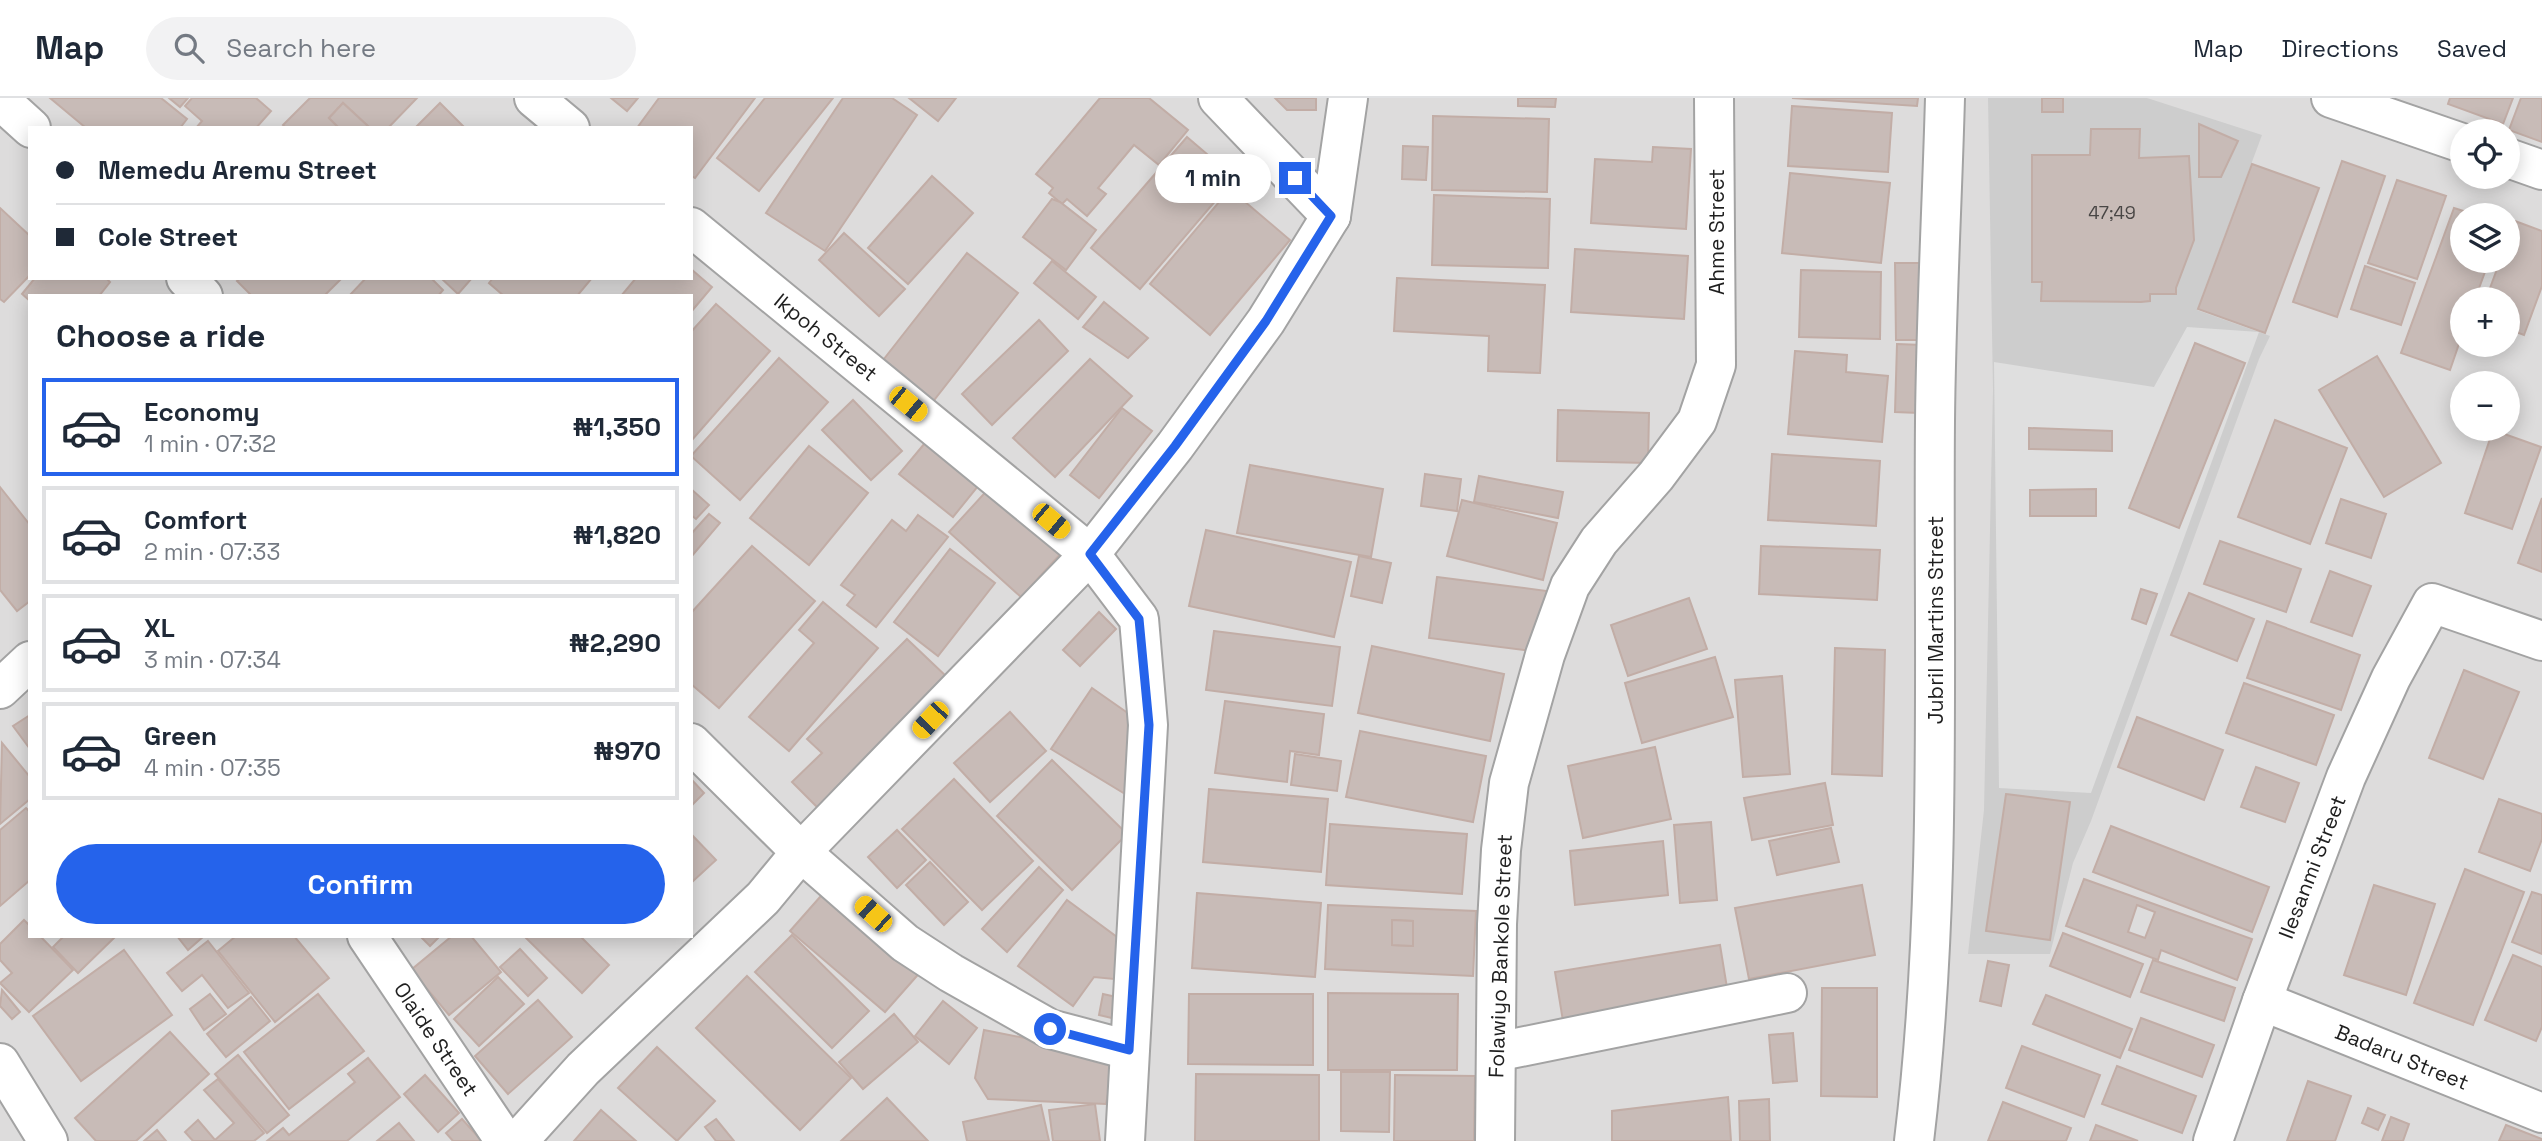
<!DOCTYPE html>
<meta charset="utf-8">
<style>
body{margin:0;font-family:"Space Grotesk",sans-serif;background:#f2f2f3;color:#1f2937;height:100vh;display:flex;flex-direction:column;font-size:26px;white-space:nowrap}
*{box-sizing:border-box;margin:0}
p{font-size:23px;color:#747a83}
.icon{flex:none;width:38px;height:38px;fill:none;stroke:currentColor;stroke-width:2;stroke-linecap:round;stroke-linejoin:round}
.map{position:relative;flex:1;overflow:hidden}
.sheet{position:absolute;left:28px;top:196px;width:665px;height:644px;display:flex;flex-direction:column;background:#fff;border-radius:0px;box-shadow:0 4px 18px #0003}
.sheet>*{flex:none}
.banner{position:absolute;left:28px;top:28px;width:665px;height:154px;border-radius:0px;box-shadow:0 4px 18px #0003;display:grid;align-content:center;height:154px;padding:0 28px;background:#fff}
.tools{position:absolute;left:2450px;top:21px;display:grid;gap:14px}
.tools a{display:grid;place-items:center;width:70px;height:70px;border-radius:50%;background:#fff;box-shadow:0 4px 18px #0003;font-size:35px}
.end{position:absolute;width:32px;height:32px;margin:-16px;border:9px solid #2563eb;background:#fff;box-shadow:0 0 0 4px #fff}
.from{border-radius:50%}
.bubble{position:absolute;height:49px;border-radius:24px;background:#fff;box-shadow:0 4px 18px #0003;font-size:23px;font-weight:700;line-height:49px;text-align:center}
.car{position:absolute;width:21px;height:42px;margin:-21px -10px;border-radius:9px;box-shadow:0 0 5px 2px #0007;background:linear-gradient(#f5c518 24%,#345 0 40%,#f5c518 0 76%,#345 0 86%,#f5c518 0)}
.banner b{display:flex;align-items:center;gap:24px;height:66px;font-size:26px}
.banner b+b{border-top:2px solid #e0e1e3}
.banner i{width:18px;height:18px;background:#1f2937}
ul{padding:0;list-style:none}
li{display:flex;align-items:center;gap:21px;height:98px;margin:0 14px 10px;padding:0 14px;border:4px solid #e0e1e3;border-radius:0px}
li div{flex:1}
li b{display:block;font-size:26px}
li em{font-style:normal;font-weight:700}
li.on{border-color:#2563eb}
li>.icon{width:63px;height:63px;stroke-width:1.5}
h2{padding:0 28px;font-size:32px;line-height:84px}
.cta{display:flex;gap:14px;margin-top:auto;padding:14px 28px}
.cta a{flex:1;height:80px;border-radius:42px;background:#2563eb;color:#fff;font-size:28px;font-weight:700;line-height:80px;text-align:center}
header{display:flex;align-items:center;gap:42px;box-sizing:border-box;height:98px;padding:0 35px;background:#fff;border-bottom:2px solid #e0e1e3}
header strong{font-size:33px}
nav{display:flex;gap:38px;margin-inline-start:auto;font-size:24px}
.search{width:490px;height:63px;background:#f2f2f3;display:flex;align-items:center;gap:18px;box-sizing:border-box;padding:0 24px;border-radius:38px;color:#747a83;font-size:26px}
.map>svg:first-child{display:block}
.residential{fill:#dddcdc;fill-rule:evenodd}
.religious{fill:#cdcdcd}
.parking{fill:#dfdfdf}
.building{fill:#c8bbb7;stroke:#c2ada6;stroke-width:2;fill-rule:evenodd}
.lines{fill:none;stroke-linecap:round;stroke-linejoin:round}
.minor-casing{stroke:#a3a3a3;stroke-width:42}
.minor{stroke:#fff;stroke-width:38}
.route{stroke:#2563eb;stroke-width:9}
.labels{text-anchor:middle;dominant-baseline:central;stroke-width:7;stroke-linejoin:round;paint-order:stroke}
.number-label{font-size:18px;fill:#494645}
.street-label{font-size:21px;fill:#1f1f1f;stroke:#fff}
</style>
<header>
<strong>Map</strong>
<div class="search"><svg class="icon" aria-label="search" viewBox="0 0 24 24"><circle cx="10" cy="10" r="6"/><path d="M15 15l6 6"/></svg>Search here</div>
<nav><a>Map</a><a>Directions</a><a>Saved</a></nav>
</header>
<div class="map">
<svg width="2542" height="1043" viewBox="0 0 2542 1043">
<rect width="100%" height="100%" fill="#f0eae4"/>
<path class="residential" d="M0,0H2542V1043H0ZM30,30H691V180H30ZM2462,33H2508V79H2462ZM2462,117H2508V163H2462ZM30,198H691V838H30ZM2462,201H2508V247H2462ZM2462,285H2508V331H2462Z"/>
<path class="religious" d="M1988,0H2147L2262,37L2197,212L2270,238L2259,261L2091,723L2073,765L2050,856H1968L1984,712L1993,292Z"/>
<path class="parking" d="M2187,229L2259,234L2091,695L1999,690L1994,264L2154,289Z"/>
<g class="building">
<path d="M50,0H161L187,21L180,30H86Z"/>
<path d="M169,0H188L180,9Z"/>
<path d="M192,0H256L271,13L256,30H196L202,23L185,8Z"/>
<path d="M310,0H417L388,30H370L343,5L329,20L339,30H286L283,27Z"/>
<path d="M611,0H638L627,13Z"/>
<path d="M659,0H755L695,80L691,78V30H637Z"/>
<path d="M765,0H833L759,93L717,60Z"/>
<path d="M843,0H892L917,17L825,153L766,115Z"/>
<path d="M909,0H956L938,23Z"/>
<path d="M1100,0H1149L1188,32L1159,67L1134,47L1098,90L1106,96L1087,118L1067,101L1062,106L1049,95L1053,90L1036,76Z"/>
<path d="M1275,0H1316V12H1287Z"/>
<path d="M1518,0H1556L1555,9L1518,8Z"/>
<path d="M1792,0H1918L1917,8Z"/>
<rect x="2042" y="0" width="21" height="14"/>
<path d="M2450,0H2513L2503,26L2448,6Z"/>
<path d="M2521,0H2542V44L2509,32Z"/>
<path d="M343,5L370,30H339L329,20Z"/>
<path d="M440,5L465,30H415Z"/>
<path d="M1792,8L1892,15L1888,74L1788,68Z"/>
<path d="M1433,18L1549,21L1547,94L1432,92Z"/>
<path d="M2199,26L2238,43L2221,79H2199Z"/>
<path d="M2091,31H2140L2139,60L2189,58L2194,142L2176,190V196H2150V203L2141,204L2041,203L2042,184H2032V57H2090Z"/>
<path d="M1187,39L1235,80L1140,191L1091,150Z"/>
<path d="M1403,48L1428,49L1426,82L1402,81Z"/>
<path d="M1653,49L1691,51L1686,131L1591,125L1595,61L1652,64Z"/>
<path d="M2342,63L2385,78L2337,219L2293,204Z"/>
<path d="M2252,66L2319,90L2265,235L2198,211Z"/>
<path d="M1790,75L1890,85L1881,165L1782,155Z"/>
<path d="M932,78L973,115L908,186L868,150Z"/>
<path d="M2397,82L2446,98L2417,181L2368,165Z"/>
<path d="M1230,91L1290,142L1210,237L1150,186Z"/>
<path d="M1434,97L1550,101L1548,170L1432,167Z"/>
<path d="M1052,101L1060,104L1096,132L1066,172L1023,139Z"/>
<path d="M0,110L30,138V177L4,204L0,201Z"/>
<path d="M2454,110L2476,117H2462V163H2489L2475,201H2462V237L2450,272L2401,255Z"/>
<path d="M2515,123L2542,133V188L2524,237L2508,231V201H2486L2500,163H2508V143Z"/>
<path d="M844,135L905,191L879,218L819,162Z"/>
<path d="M1575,151L1688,158L1684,221L1571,214Z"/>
<path d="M967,155L1018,195L931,306L880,266Z"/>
<path d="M1052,163L1096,199L1078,221L1034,185Z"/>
<path d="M1895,165H1927L1928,242H1896Z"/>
<path d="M2365,168L2415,185L2401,227L2351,211Z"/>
<path d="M691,171L712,189L691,214V198H621L636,180H691Z"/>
<path d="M1801,172L1881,174L1880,241L1799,239Z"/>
<path d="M35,180H106L110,184L99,198H30V203L22,196Z"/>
<path d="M240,180H342L324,198H252L237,183Z"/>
<path d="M366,180H431L443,192L438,198H349Z"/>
<path d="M441,180H472L458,196Z"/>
<path d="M493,180H592L577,198H504L489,185Z"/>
<path d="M1397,180L1545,187L1540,275L1488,273L1489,238L1394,233Z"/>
<path d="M1104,204L1148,240L1128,260L1083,229Z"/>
<path d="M716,206L770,253L691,343V234Z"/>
<path d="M1039,222L1068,253L992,327L962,296Z"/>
<path d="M2195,245L2245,265L2179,430L2129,410Z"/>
<path d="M1897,246L1922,247L1919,315L1895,314Z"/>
<path d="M1795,253L1847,257L1846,274L1888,278L1882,344L1788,336Z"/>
<path d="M2377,258L2441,365L2384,399L2319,292Z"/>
<path d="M779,260L828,304L740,402L691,358Z"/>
<path d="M1090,261L1132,298L1055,379L1013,340Z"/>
<path d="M853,302L902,353L871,382L822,332Z"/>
<path d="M1122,310L1152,333L1099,400L1070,377Z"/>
<path d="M1558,312L1649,315L1648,365L1557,363Z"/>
<path d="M2275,322L2347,350L2310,446L2238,419Z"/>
<path d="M2029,330L2112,333V353L2029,351Z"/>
<path d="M2493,332L2541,349L2512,431L2465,415Z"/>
<path d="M930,339L983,382L953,419L899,376Z"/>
<path d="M809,348L868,395L809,467L750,420Z"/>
<path d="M1772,356L1880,363L1876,428L1768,422Z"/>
<path d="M1250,367L1383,391L1371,459L1237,435Z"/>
<path d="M1425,376L1461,381L1457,413L1421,408Z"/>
<path d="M1479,378L1563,394L1558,420L1474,404Z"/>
<path d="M993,386L1065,451L1021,499L949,434Z"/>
<path d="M0,389L30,427V503L17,513L0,492Z"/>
<path d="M691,391L709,407L696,421L691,417Z"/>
<path d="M2096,391V418H2030V392Z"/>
<path d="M2542,400V474L2518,465Z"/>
<path d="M2341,401L2386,416L2371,460L2326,445Z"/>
<path d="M1462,402L1557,425L1543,482L1447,458Z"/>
<path d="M709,416L720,425L691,459V436Z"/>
<path d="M918,417L948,439L876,529L847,507L855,497L841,487L892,422L906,433Z"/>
<path d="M1206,432L1351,464L1334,539L1189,508Z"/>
<path d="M2220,443L2301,471L2286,514L2204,486Z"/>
<path d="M752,448L815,503L719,610L691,586V515Z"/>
<path d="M1761,448L1880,452L1877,502L1759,496Z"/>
<path d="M950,451L995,485L938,558L894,524Z"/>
<path d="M1359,458L1391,465L1382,505L1351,498Z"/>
<path d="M2330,473L2371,488L2352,538L2311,524Z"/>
<path d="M1437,479L1547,493L1539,554L1429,540Z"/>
<path d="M2141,491L2157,496L2146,526L2132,521Z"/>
<path d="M2189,495L2254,521L2237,563L2171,537Z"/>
<path d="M1689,500L1707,551L1628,578L1611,527Z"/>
<path d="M823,504L878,550L789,653L749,619L814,545L799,532Z"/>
<path d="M1099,514L1116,531L1080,568L1063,552Z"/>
<path d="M2267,523L2360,557L2341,612L2247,580Z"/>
<path d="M1214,533L1340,549L1332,608L1206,592Z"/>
<path d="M907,541L948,580L818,710L792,684L822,655L807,641Z"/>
<path d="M1372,548L1504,576L1490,643L1358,615Z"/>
<path d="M1835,550L1885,552L1882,678L1832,676Z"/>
<path d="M1715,559L1733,619L1642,645L1625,585Z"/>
<path d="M2464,572L2519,594L2483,681L2429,660Z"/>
<path d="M1782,578L1790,676L1743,679L1735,582Z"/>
<path d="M2244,585L2334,617L2316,667L2226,635Z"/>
<path d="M1092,590L1132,618L1135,702L1051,651Z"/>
<path d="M1225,603L1324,616L1319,657L1290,653L1287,684L1215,675Z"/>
<path d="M1010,614L1046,653L990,704L954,665Z"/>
<path d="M30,617V651L13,628Z"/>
<path d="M2137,619L2223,652L2204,702L2118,669Z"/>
<path d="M1360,633L1486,658L1473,724L1346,699Z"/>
<path d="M2,645L30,679V701L0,726Z"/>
<path d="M1655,649L1671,721L1583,740L1568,668Z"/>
<path d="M1295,656L1341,663L1337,693L1291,687Z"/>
<path d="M1052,662L1127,736L1072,792L997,718Z"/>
<path d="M2256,669L2299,685L2285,724L2241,709Z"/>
<path d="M691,681L704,695L691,708Z"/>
<path d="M954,681L1033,763L982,812L902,731Z"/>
<path d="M1825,685L1833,727L1752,742L1744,700Z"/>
<path d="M1209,691L1328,701L1321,774L1203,764Z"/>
<path d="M2006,696L2070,704L2050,842L1986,833Z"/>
<path d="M2499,701L2542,716V741L2530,773L2479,754Z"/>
<path d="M26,710L30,714V782L0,808V732Z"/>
<path d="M1711,724L1717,802L1680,805L1674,727Z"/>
<path d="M1330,726L1467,736L1462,796L1326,787Z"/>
<path d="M2111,728L2269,789L2252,834L2093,774Z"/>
<path d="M1831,730L1839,764L1777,777L1769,743Z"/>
<path d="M897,732L926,762L897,790L868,759Z"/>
<path d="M691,736L716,762L691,785Z"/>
<path d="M1663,743L1668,797L1575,807L1570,753Z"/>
<path d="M930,764L968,804L944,827L906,787Z"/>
<path d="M1039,769L1063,792L1007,854L982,831Z"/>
<path d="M2465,771L2524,794L2473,927L2414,905Z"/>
<path d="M2084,781L2252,841L2237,882L2161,852L2158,862L2066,828ZM2137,807L2155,814L2145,840L2128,834Z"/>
<path d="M1862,787L1875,857L1749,881L1735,810Z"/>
<path d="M2374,787L2435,806L2406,897L2344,877Z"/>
<path d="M828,790L923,871L885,914L790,833Z"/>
<path d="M2532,794L2542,797V856L2512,844Z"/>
<path d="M1197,795L1321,805L1315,879L1192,870Z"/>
<path d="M1067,802L1121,842L1114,881L1094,879L1073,908L1018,868Z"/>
<path d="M1328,807L1476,813L1473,878L1325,871ZM1392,822L1413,823V848L1392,847Z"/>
<path d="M24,822L30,828V838H40L73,872L29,914L0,885L12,875L0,862V846Z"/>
<path d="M1392,822L1413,823V848L1392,847Z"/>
<path d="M2063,835L2143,866L2130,899L2050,868Z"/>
<path d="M792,837L869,913L832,950L755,874Z"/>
<path d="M64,838H116L78,875L53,849Z"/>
<path d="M177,838H204L188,852Z"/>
<path d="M236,838H294L329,880L275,924L218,853Z"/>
<path d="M420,838H440L430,848Z"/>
<path d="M452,838H471L501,874L449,917L411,872Z"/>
<path d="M524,838H580L609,867L582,895Z"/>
<path d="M208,843L249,895L228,910L202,877L182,893L167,875Z"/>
<path d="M1720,847L1728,896L1563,923L1555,874Z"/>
<path d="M520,851L547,880L528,898L500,869Z"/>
<path d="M124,852L172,917L81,983L33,918Z"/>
<path d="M2513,857L2542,869V929L2536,943L2485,922Z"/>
<path d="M2153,862L2235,890L2224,923L2141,894Z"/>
<path d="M1988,863L2009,867L2001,908L1980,903Z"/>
<path d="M747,878L851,980L800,1032L696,930Z"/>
<path d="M498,879L524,906L479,948L454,921Z"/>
<path d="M1822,890H1877V999L1821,998Z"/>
<path d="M2,892L20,914L12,921L0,908Z"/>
<path d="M1328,895L1458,896L1457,972H1328Z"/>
<path d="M210,896L226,916L204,932L190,911Z"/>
<path d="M318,896L364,953L289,1011L244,954Z"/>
<path d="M1103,896L1121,900L1116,921L1099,917Z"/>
<path d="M1189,896H1313V967L1188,966Z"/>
<path d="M2046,897L2132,931L2120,960L2033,926Z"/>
<path d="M251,899L270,923L226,959L207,936Z"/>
<path d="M538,902L572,939L508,996L475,958Z"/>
<path d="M943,903L977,930L949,966L915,938Z"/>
<path d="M894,916L918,944L863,991L839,964Z"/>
<path d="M2141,920L2214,947L2202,979L2129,952Z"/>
<path d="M984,932L1116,958L1106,1006L988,1001L975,980Z"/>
<path d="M170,934L209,976L136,1043H96L75,1020Z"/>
<path d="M1793,935L1797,983L1773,985L1769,937Z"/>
<path d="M2022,948L2100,977L2084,1019L2006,990Z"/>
<path d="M657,949L715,1003L677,1043L618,990Z"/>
<path d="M238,957L289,1017L267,1035L215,976Z"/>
<path d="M368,960L400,999L347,1043H267L283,1030L289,1037L355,984L348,976Z"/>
<path d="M2117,968L2196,998L2182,1035L2102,1006Z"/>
<path d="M1341,974H1390L1389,1034L1341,1033Z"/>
<path d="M1196,976L1319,977V1043H1195Z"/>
<path d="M425,977L459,1015L438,1034L404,996Z"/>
<path d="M1395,977L1475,978L1474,1043H1394Z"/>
<path d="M218,981L264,1035L254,1043H193L185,1034L198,1022L215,1042L234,1025L204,992Z"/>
<path d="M2308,983L2351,998L2335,1043H2287Z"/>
<path d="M1728,999L1731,1043H1612V1013Z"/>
<path d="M887,1000L928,1043H841Z"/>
<path d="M1769,1001L1770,1043H1740L1739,1003Z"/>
<path d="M2003,1004L2071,1030L2066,1043H1988Z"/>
<path d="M1095,1006L1100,1043H1053L1049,1012Z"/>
<path d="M1041,1007L1049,1043H967L963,1024Z"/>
<path d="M2368,1010L2385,1017L2378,1032L2362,1025Z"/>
<path d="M601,1012L636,1043H574Z"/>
<path d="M2391,1019L2409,1026L2403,1043H2382Z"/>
<path d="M462,1021L481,1042L480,1043H453L446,1035Z"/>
<path d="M716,1021L734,1043H716L705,1029Z"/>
<path d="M399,1025L414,1043H377Z"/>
<path d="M2096,1027L2138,1043H2090Z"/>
<path d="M2506,1027L2542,1041V1043H2499Z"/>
<path d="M157,1032L166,1043H144Z"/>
</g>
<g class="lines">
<g class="minor-casing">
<g id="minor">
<path d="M534,0L570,30"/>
<path d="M1218,0L1331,118"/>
<path d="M2331,0L2462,45"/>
<path d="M0,2L31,30"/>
<path d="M2508,60L2542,72"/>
<path d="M691,129L1090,456L1139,521L1148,627L1125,1043"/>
<path d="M186,180L203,198"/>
<path d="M0,591L30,563"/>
<path d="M691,645L801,754L905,845L951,875L1050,931L1129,952"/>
<path d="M367,838L505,1043"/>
<path d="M2262,903L2542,1015"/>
<path d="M1496,954L1787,895"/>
<path d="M0,965L48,1043"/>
<path d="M518,1043L583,971L763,800L801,754L1090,456L1175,348L1266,223L1331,118L1348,0"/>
<path d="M1495,1043L1497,826L1501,752L1509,685L1545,557L1570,488L1599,443L1656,378L1697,323L1716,267L1714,0"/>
<path d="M1914,1043C1943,804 1933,563 1935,323C1936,215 1942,108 1945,0"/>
<path d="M2213,1043L2262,903L2346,679L2391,580L2432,505L2542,543"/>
</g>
</g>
<use href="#minor" class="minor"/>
</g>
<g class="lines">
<path class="route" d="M1050,931L1129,952L1149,627L1139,521L1090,456L1175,348L1266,223L1331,118L1295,80"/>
</g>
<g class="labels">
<g class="number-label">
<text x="2112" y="114">47;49</text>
</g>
<g class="street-label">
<text transform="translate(1716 134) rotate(-90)">Ahme Street</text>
<text transform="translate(826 239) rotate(39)">Ikpoh Street</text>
<text transform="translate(1935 522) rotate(-90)">Jubril Martins Street</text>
<text transform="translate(2312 769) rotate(-69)">Ilesanmi Street</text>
<text transform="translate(1500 858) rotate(-88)">Folawiyo Bankole Street</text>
<text transform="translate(436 941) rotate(56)">Olaide Street</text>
<text transform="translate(2402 959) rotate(22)">Badaru Street</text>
</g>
</g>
</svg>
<div class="tools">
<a><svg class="icon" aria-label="locate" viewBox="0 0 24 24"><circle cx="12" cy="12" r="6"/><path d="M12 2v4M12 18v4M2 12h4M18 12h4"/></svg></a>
<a><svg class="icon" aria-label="layers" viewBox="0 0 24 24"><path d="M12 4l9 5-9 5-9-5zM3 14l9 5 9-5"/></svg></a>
<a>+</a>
<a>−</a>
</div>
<i class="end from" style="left:1050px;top:931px"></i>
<i class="end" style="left:1295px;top:80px"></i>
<div class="bubble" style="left:1155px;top:56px;width:116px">1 min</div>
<i class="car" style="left:908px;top:306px;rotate:129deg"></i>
<i class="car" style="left:1051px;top:423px;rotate:130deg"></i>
<i class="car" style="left:930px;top:622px;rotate:223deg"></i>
<i class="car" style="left:873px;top:816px;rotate:312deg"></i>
<div class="banner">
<b><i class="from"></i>Memedu Aremu Street</b>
<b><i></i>Cole Street</b>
</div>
<section class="sheet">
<h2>Choose a ride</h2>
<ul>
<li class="on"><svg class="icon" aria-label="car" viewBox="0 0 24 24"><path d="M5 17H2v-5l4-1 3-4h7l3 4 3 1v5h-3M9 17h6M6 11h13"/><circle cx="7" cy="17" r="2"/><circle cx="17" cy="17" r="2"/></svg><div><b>Economy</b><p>1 min · 07:32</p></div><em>₦1,350</em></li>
<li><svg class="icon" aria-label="car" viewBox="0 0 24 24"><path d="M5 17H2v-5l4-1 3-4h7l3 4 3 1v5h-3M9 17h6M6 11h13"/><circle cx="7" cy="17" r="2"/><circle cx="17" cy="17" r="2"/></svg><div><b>Comfort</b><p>2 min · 07:33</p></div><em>₦1,820</em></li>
<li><svg class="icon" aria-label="car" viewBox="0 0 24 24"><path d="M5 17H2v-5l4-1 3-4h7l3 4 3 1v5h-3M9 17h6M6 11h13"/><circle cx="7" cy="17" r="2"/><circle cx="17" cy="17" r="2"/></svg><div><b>XL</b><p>3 min · 07:34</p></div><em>₦2,290</em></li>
<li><svg class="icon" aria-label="car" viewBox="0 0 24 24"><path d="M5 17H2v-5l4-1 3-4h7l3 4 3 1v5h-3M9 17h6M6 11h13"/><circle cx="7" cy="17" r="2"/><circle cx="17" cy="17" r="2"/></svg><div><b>Green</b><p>4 min · 07:35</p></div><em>₦970</em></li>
</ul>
<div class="cta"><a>Confirm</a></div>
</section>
</div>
